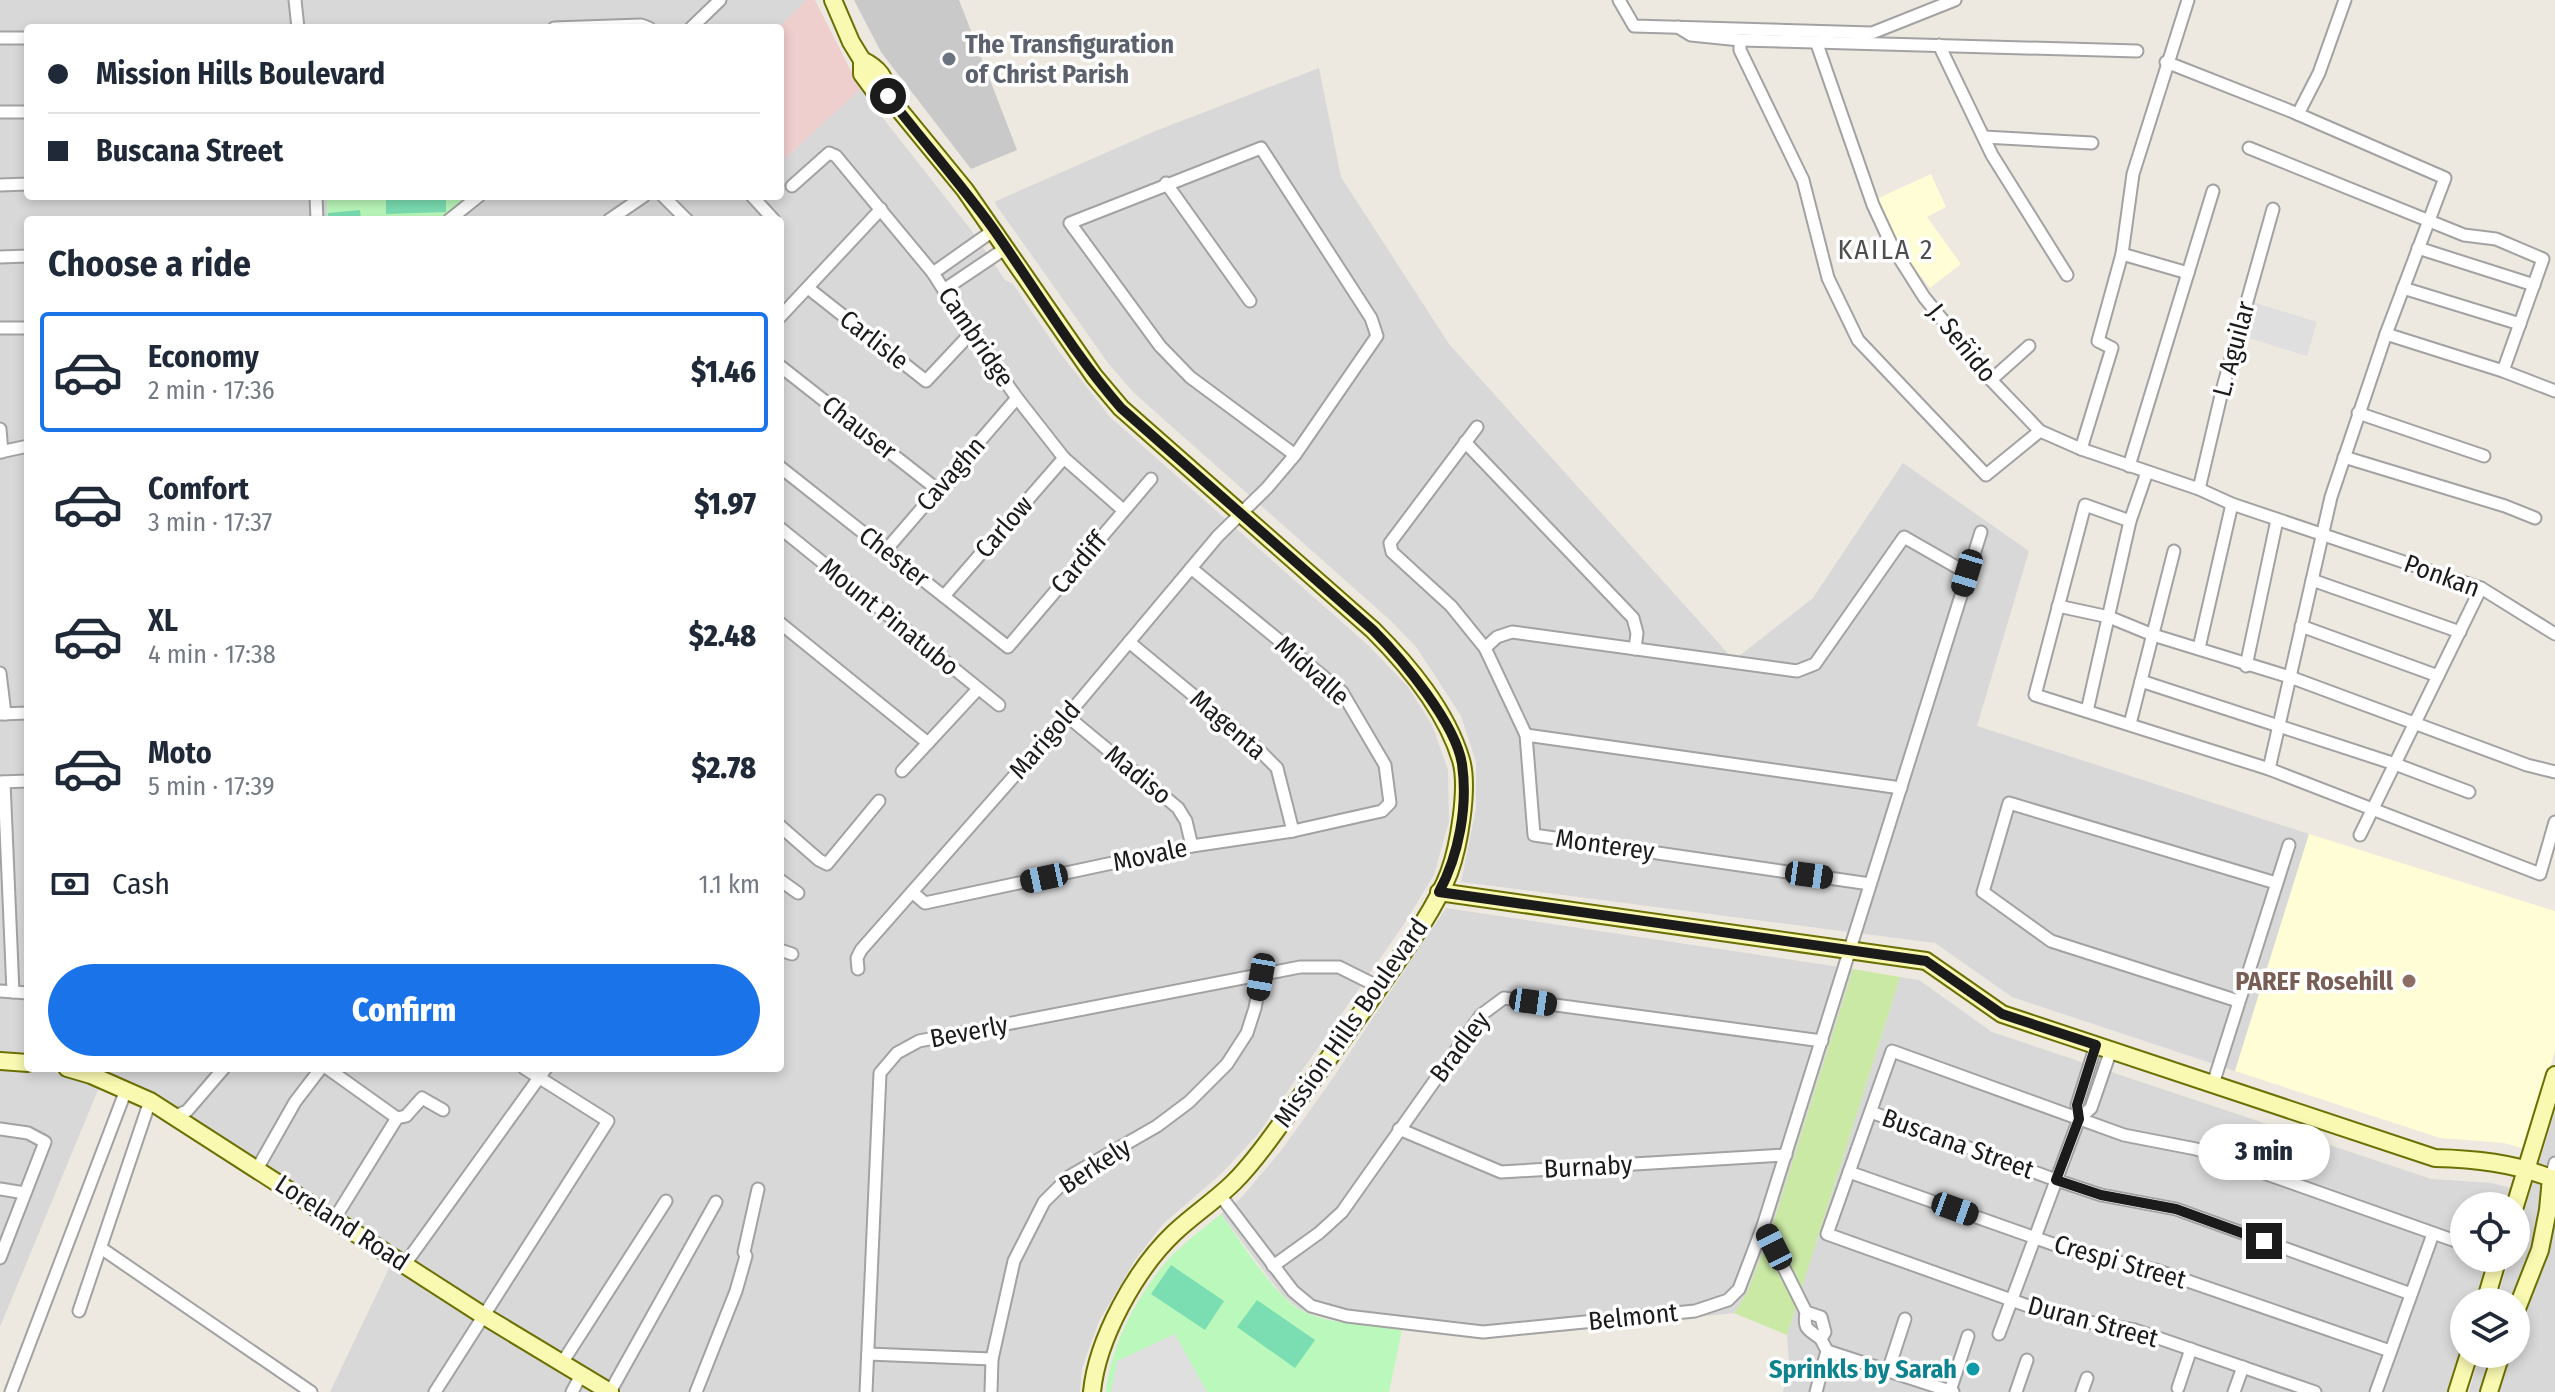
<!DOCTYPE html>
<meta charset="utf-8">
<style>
body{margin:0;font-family:"Fira Sans Condensed",sans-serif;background:#f6f6f7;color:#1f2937;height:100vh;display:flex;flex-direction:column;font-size:30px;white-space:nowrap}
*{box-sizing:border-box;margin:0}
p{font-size:26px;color:#747a83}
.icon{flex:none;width:44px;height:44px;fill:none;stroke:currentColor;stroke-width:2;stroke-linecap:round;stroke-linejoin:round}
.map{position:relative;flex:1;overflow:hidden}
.details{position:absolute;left:24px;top:216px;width:760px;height:856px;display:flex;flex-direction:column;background:#fff;border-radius:8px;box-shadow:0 4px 12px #0003}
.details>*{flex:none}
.guide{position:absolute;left:24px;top:24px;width:760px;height:176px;border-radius:8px;box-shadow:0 4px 12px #0003;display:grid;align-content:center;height:176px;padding:0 24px;background:#fff}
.fabs{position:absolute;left:2450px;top:1192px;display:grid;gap:16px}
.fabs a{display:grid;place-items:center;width:80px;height:80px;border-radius:50%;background:#fff;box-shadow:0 4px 12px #0003;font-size:40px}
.end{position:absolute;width:36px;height:36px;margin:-18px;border:10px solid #1b1b1b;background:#fff;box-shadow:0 0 0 4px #fff}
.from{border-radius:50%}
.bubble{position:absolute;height:56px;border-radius:28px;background:#fff;box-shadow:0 4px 12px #0003;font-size:26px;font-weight:800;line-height:56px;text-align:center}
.car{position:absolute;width:24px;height:48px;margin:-24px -12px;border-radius:10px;box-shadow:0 0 6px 2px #0007;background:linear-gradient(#222 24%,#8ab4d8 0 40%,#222 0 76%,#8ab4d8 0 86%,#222 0)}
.guide b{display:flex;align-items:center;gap:28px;height:76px;font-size:30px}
.guide b+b{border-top:2px solid #e0e1e3}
.guide i{width:20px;height:20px;background:#1f2937}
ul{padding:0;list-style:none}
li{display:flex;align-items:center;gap:24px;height:120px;margin:0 16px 12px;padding:0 8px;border:4px solid transparent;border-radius:8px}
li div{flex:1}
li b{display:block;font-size:30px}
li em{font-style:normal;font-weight:800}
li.selected{border-color:#1a73e8}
li>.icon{width:72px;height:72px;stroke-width:1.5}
h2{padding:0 24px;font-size:36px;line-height:96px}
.pay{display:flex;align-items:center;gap:20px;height:88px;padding:0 24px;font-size:30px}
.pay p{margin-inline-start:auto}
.cta{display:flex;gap:16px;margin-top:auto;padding:16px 24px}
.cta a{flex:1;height:92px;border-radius:48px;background:#1a73e8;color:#fff;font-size:32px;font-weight:800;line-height:92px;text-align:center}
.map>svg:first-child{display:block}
.residential{fill:#d9d8d8}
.commercial{fill:#efcece}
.education{fill:#fffdd6}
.religious{fill:#c9c9c9}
.grass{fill:#cae9a4}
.park{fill:#baf9bb}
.pitch{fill:#7bdeb2}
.parking{fill:#dfdfdf}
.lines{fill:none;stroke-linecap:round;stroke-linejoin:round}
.street-casing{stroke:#a2a2a2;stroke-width:15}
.secondary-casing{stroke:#6b7003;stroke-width:20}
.street{stroke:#fff;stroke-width:11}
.secondary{stroke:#faf9b1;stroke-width:16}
.route{stroke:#1b1b1b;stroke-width:10}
.worship-dot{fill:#6b7280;stroke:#fff;stroke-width:3}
.education-dot{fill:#8d6e63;stroke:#fff;stroke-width:3}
.culture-dot{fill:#0f9aa8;stroke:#fff;stroke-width:3}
.labels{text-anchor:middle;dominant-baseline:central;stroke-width:7;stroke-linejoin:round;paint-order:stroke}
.worship-label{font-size:26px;font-weight:bold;fill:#5b616d;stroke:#fff;text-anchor:start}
.street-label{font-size:26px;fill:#1b1b1b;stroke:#fff}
.education-label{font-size:26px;font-weight:bold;fill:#785e54;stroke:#fff;text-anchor:end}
.culture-label{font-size:26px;font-weight:bold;fill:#0d838f;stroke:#fff;text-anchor:end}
.neighbourhood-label{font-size:28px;letter-spacing:2px;fill:#4e4e4e;stroke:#fff}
</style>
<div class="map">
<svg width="2555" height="1392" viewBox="0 0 2555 1392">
<rect width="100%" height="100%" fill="#ede8e0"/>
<g class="residential">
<path d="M0,0H807L778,28H28V196H780V163L860,89L971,230L1005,280L1013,284L1060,353L1110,417L1369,646L1408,687L1432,725L1448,770L1449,821L1434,875L1404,924L1258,1134L1222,1173L1163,1224L1135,1260L1099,1321L1082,1368L1080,1392H619L412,1264L83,1068H780V220H28V1054L0,1051Z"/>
<path d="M1319,68L1341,177L1449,344L1734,660L1813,598L1903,463L2029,551L1977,726L2309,834L2235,1071L2012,997L1935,943L1461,882L1476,809V762L1461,716L1417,648L1391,621L1133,392L1108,363L994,202L1153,132Z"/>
<path d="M1446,908L1853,969L1772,1227L1747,1293L1734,1313L1482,1339L1325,1318L1299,1309L1282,1295L1221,1214L1241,1198L1280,1152L1333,1078Z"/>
<path d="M1900,977L1919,980L1992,1032L2431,1179L2492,1183L2512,1188L2507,1206H2464V1258H2491L2478,1302H2464V1346L2450,1392H1783L1789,1364L1787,1335Z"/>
<path d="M0,1070L50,1071L100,1085L0,1327Z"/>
<path d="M2555,1111V1392H2469L2480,1354H2516V1302H2496L2510,1258H2516V1238Z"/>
<path d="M391,1264L593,1392H330Z"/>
</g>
<path class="commercial" d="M807,0H815L860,89L780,163L778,28Z"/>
<g class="education">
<path d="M1931,174L1946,207L1927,217L1961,264L1930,288L1894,241L1874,200Z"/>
<path d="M2309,834L2555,911V1051L2525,1149L2504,1143L2440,1138L2235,1071Z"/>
</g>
<path class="religious" d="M854,0H959L1017,150L971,169L881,52Z"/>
<path class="grass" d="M1853,969L1900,977L1787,1335L1734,1313L1747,1293L1772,1227Z"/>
<g class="park">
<path d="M327,196H466V201L443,220H327Z"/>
<path d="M1221,1214C1239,1239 1274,1295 1299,1309C1328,1325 1370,1325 1402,1330L1389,1392H1106C1110,1349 1134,1302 1161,1268C1178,1247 1200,1231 1221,1214Z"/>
</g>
<g class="pitch">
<path d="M386,196H446V212L386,214Z"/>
<path d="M360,210L361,220H328V213Z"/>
<path d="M1171,1265L1224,1301L1205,1330L1151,1294Z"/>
<path d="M1257,1300L1315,1340L1295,1368L1237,1327Z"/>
</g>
<g class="parking">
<path d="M2253,302L2317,322L2307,356L2242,336Z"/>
<path d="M1175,1334L1207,1392H1111L1117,1361Z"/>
</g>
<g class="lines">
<g class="street-casing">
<g id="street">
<path d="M295,0L298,28"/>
<path d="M1619,0L1634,26L1872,33L1955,0"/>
<path d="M1678,27L1691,35L1740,40L2137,51"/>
<path d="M554,28L641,25L649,28"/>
<path d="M691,28L720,0"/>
<path d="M0,38H28"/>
<path d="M1740,40V50L1803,180L1828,278L1858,340L1986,475L2040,431"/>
<path d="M1817,44L1873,205L1893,248L1924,297L1991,380L2040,431L2081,449L2199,489L2232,504L2481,588L2555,634"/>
<path d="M1939,45L1992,155L2067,275"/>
<path d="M2166,62L2293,112L2445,178L2386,334L2331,497L2269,769"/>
<path d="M0,112H28"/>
<path d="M2298,114L2319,73L2345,0"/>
<path d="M1984,137L2092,143"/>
<path d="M2249,148L2464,235L2496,239L2543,259L2503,371"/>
<path d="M1166,183L1250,301"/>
<path d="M0,185L28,184"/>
<path d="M792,186L829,153L836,156L933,273L971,333L1017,398L1064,458L1123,510"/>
<path d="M316,196L317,220"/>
<path d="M663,196L687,220"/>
<path d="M752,196L774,220"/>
<path d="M449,220L479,196"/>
<path d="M609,220L644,196"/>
<path d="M2418,248L2534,285"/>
<path d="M2122,254L2188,273"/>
<path d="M0,257L28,256"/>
<path d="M933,273L994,230"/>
<path d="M808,288L926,381L971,333"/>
<path d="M2403,288L2520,324"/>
<path d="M945,289L1006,248"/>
<path d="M780,317L881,209"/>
<path d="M0,328H28"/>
<path d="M2386,334L2503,371L2555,391"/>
<path d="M780,366L938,490"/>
<path d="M1991,380L2029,346"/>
<path d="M2358,413L2484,456"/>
<path d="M1477,427L1390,543L1392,552L1451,606L1485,648L1526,735L1534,835L1870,884"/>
<path d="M0,429L2,452"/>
<path d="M1465,442L1633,618L1637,633L1635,649"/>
<path d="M2081,449L2112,348L2098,341L2122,254L2133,174L2188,0"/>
<path d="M0,452L28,446"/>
<path d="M2344,457L2505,506L2535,518"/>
<path d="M2129,466L2213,191"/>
<path d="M780,467L1008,647L1151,479"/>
<path d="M2199,489L2223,387L2273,209"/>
<path d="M2130,521L2085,505L2035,695L2269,769L2540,874L2555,822"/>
<path d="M780,528L999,705"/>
<path d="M886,550L1017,398"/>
<path d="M2312,580L2460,632"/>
<path d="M944,596L1064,458"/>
<path d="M2058,606L2109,617L2153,635L2290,677L2527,765L2555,772"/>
<path d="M780,623L928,743"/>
<path d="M2301,626L2438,676"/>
<path d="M1129,642L1257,748L1277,768L1293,831"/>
<path d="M1485,648L1497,637L1512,632L1797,671L1815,664L1904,537L1967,573"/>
<path d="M2199,648L2232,504"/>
<path d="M2246,666L2277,520"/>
<path d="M0,673L5,714"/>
<path d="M2141,681L2395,764L2469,792"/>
<path d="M2087,711L2130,521L2147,472"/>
<path d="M1,714L28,713"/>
<path d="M1067,716L1178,808L1186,821L1192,846"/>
<path d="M2130,724L2174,551"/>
<path d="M1526,735L1901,788"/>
<path d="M902,771L978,689"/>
<path d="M0,782L28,781"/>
<path d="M4,782L13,992"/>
<path d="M780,826L819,860L827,864L879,801"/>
<path d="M2360,835L2481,588"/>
<path d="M780,880L798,893"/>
<path d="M912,892L925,903L1192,846L1293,831L1382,811L1390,803L1385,765L1342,692L1191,568"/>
<path d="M780,950L792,954"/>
<path d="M858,969L857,958L861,950L1067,716L1218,536L1267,488L1295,455L1377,336L1371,318L1261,148L1070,223L1160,346L1190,377L1295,455"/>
<path d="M0,991L28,993"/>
<path d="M2238,1001L2051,941L1983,892L2009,803L2276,883"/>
<path d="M327,1068L397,1118"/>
<path d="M2213,1084L2289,845"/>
<path d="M1871,1112L2056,1180L2101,1195L2176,1209L2411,1294"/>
<path d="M175,1116L187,1111L224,1068"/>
<path d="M2079,1119L2077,1105L2096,1045"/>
<path d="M0,1129L28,1133L45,1142L0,1258"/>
<path d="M1399,1129L1501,1172L1786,1155"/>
<path d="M257,1169L295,1102L321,1068"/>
<path d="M1849,1172L2081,1254L2156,1270L2390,1351"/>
<path d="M2551,1178L2555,1163"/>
<path d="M0,1189L25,1193"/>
<path d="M1220,1195L1293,1291L1311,1306L1347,1316L1483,1332L1695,1311L1728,1300L1739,1289L1763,1226L1981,532"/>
<path d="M335,1218L397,1118L406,1116L422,1098L443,1110"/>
<path d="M1763,1226L1806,1312C1803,1331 1809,1329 1821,1339C1821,1340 1827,1350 1827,1351"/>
<path d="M101,1248L311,1392"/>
<path d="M405,1264L546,1068"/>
<path d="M1273,1266L1319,1233L1342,1212L1481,1015L1504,998L1822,1041"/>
<path d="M79,1311L150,1101"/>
<path d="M1806,1312L1821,1317L1825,1332L1821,1339"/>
<path d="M1999,1334L2079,1119L2091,1108L2111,1050"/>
<path d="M1827,1351L1953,1392"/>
<path d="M868,1354L992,1359"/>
<path d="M562,1363L666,1201"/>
<path d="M1888,1371L1905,1319"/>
<path d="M2178,1388L2191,1349"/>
<path d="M1950,1391L1968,1336"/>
<path d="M11,1392L126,1090"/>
<path d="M435,1392L608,1121L524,1068"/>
<path d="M572,1392L581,1375"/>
<path d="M610,1392L716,1202"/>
<path d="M696,1392L736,1291L746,1256L744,1252L758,1189"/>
<path d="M866,1392L880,1073L897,1053L919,1041L1300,967H1339L1379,987"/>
<path d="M991,1392L992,1359L1014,1261L1044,1202L1070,1176L1157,1126L1189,1102L1227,1064L1247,1033L1255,1008L1261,977"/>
<path d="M1816,1392L1827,1351"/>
<path d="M2016,1392L2027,1360"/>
<path d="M2082,1392L2087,1378"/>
<path d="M2234,1392L2243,1367"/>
<path d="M2315,1392L2135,1330L2059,1317L1827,1234L1892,1051L2124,1135L2196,1149L2464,1244"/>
<path d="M2376,1392L2433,1234"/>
</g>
</g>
<g class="secondary-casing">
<g id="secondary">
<path d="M833,0L851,42L862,60V74L876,93L888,96"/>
<path d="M862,60C879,68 886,78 888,96L965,190L1094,376L1121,408L1373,630C1409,666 1446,710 1461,760C1469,787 1459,846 1449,873C1433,915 1394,965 1369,1002C1342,1040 1315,1078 1287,1115C1271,1138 1254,1162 1234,1182C1216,1200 1193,1215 1174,1233C1136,1269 1097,1339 1092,1392"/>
<path d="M1439,892L1926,961L2002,1014L2435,1158C2475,1159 2513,1163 2551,1178L2548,1210L2540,1250L2516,1311"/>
<path d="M0,1061L28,1063"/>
<path d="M67,1068L91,1075L150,1101L484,1316L610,1392"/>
<path d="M2515,1206L2555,1075"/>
<path d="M2485,1302L2498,1258"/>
<path d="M2457,1392L2469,1354"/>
<path d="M2489,1392L2501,1354"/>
</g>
</g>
<use href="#street" class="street"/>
<use href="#secondary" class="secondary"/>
</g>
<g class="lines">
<path class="route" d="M888,96C922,140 959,182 992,227C1035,288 1072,352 1121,408L1373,630C1402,659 1456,724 1462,764C1468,806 1459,855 1439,892L1926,961L2002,1014L2096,1045L2077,1105L2079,1119L2056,1180L2101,1195L2176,1209L2264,1241"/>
</g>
<circle class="worship-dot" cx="949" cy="59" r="8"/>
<circle class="education-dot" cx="2409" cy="981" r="8"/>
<circle class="culture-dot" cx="1973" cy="1369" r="8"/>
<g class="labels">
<g class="worship-label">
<text x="965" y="44">The Transfiguration<tspan x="965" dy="30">of Christ Parish</tspan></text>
</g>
<g class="street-label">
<text transform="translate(976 337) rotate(56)">Cambridge</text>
<text transform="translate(874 340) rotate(38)">Carlisle</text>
<text transform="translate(1962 343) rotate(51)">J. Señido</text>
<text transform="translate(2234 349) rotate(-75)">L. Aguilar</text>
<text transform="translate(859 428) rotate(38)">Chauser</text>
<text transform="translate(951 474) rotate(-49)">Cavaghn</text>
<text transform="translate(1004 527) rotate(-49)">Carlow</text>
<text transform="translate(894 557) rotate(38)">Chester</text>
<text transform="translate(1079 563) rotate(-50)">Cardiff</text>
<text transform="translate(2442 576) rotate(20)">Ponkan</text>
<text transform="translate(889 617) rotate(39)">Mount Pinatubo</text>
<text transform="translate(1312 671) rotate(42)">Midvalle</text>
<text transform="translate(1228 725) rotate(41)">Magenta</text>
<text transform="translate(1045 740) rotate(-49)">Marigold</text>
<text transform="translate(1138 775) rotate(39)">Madiso</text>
<text transform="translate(1605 845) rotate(8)">Monterey</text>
<text transform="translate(1150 855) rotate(-12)">Movale</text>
<text transform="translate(1351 1023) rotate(-55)">Mission Hills Boulevard</text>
<text transform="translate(969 1032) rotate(-11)">Beverly</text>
<text transform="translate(1460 1047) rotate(-53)">Bradley</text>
<text transform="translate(1958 1144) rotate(20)">Buscana Street</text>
<text transform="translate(1095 1166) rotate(-33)">Berkely</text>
<text transform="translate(1588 1167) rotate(-3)">Burnaby</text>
<text transform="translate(342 1223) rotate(33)">Loreland Road</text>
<text transform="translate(2120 1262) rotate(16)">Crespi Street</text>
<text transform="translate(1633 1317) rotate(-6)">Belmont</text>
<text transform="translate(2093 1322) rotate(15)">Duran Street</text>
</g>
<g class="education-label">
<text x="2393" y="981">PAREF Rosehill</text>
</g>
<g class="culture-label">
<text x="1957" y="1369">Sprinkls by Sarah</text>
</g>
<g class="neighbourhood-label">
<text x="1886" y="249">KAILA 2</text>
</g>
</g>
</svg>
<div class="fabs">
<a><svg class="icon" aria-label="locate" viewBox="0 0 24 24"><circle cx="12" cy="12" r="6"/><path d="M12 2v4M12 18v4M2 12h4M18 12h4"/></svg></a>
<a><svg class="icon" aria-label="layers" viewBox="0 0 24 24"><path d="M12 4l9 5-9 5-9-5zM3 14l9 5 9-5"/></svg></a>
</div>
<i class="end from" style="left:888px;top:96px"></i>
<i class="end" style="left:2264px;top:1241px"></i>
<div class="bubble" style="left:2198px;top:1124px;width:132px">3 min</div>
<i class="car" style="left:1967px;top:573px;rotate:197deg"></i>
<i class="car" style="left:1809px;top:875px;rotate:98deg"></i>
<i class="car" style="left:1044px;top:878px;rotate:258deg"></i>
<i class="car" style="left:1261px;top:977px;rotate:190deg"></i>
<i class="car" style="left:1533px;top:1002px;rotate:98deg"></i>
<i class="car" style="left:1955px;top:1209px;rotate:110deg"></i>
<i class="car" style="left:1774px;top:1247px;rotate:333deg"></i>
<div class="guide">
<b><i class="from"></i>Mission Hills Boulevard</b>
<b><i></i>Buscana Street</b>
</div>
<section class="details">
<h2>Choose a ride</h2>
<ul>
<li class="selected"><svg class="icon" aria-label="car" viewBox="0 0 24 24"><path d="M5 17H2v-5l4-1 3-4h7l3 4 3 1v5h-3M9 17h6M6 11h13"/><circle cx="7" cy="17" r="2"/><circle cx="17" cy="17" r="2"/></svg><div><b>Economy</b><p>2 min · 17:36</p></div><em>$1.46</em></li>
<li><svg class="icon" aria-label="car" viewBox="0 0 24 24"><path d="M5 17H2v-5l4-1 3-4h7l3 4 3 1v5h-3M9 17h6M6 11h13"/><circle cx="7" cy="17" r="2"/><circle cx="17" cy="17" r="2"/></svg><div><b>Comfort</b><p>3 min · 17:37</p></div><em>$1.97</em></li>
<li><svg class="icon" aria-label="car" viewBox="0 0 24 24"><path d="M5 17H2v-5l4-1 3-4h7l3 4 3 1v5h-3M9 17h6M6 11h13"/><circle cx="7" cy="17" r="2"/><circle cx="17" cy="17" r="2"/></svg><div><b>XL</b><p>4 min · 17:38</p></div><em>$2.48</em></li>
<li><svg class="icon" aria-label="car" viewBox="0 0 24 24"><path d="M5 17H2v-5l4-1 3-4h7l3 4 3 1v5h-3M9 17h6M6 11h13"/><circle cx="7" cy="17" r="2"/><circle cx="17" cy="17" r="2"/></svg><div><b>Moto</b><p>5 min · 17:39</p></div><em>$2.78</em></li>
</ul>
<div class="pay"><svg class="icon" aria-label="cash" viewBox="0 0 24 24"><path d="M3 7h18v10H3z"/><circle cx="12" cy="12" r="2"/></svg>Cash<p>1.1 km</p></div>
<div class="cta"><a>Confirm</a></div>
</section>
</div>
